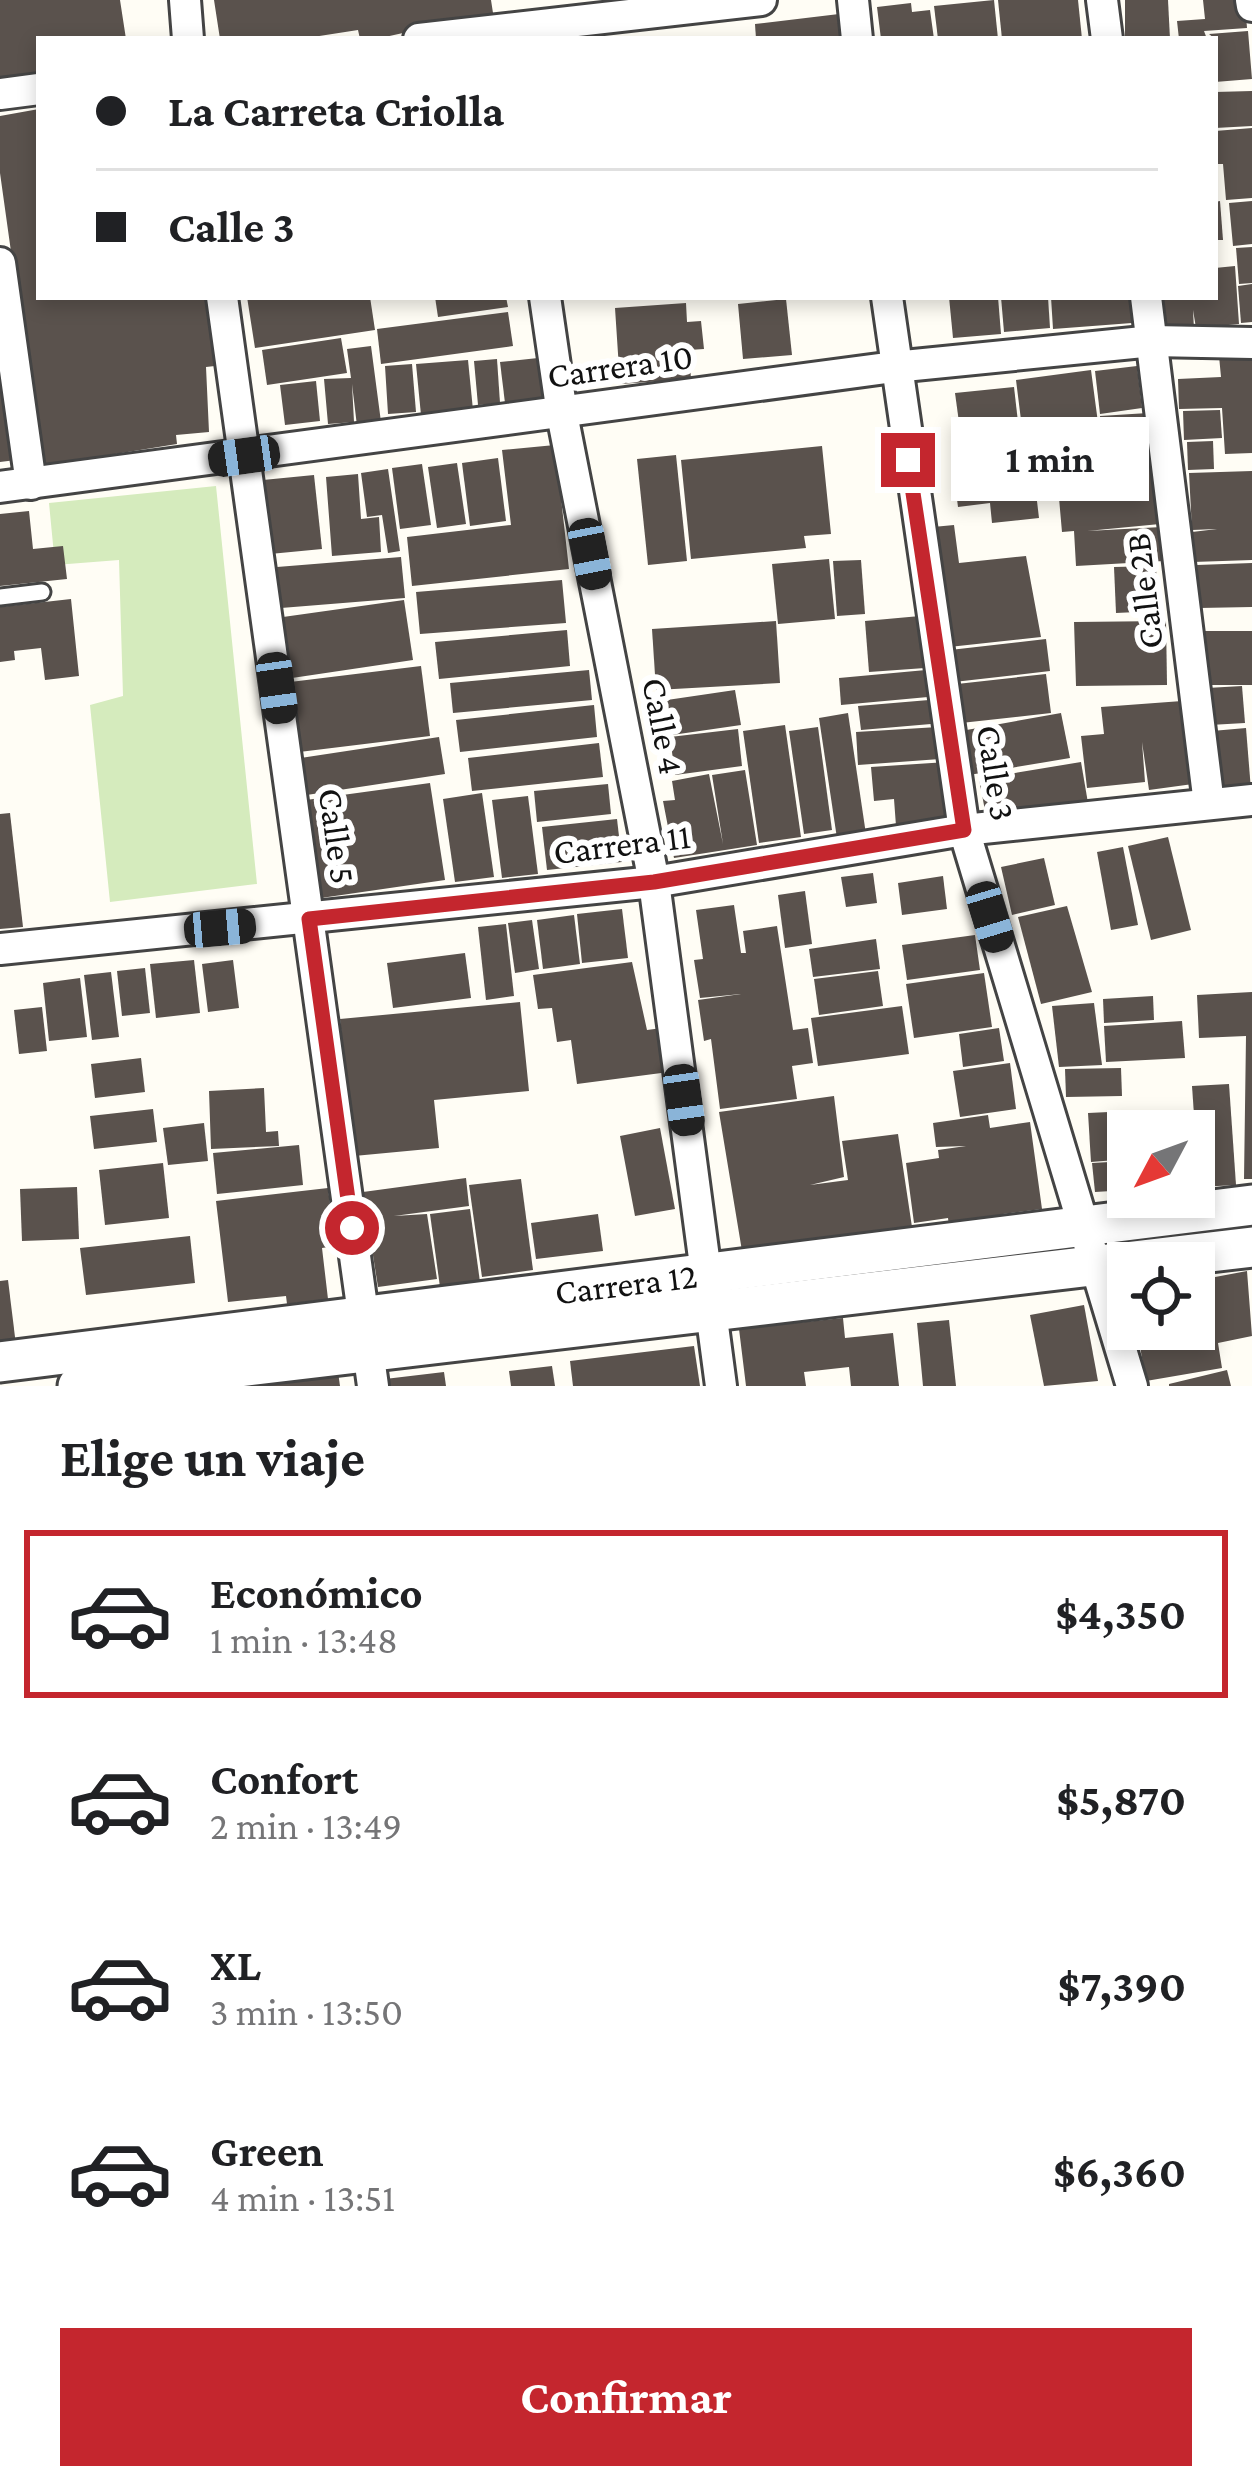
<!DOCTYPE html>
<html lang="es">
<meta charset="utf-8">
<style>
body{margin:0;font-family:"Crimson Pro",serif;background:#f6f6f6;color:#202124;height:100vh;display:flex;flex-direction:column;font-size:45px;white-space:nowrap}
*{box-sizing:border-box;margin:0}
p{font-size:39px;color:#757577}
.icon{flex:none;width:66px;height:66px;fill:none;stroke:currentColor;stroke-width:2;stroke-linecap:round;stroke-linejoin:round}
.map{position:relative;height:1386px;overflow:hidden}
.sheet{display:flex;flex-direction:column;background:#fff;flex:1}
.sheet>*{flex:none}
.guide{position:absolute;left:36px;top:36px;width:1182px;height:264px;border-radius:0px;box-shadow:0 6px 18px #0003;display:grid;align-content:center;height:264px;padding:0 60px;background:#fff}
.needle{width:78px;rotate:229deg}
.buttons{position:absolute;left:1107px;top:1110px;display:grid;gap:24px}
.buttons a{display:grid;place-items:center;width:108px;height:108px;border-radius:0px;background:#fff;box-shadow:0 6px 18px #0003;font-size:60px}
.end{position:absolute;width:54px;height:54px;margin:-27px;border:15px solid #c4262e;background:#fff;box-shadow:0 0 0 6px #fff}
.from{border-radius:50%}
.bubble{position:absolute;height:84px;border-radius:0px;background:#fff;box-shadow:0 6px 18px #0003;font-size:39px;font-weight:700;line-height:84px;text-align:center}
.car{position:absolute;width:36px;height:72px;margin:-36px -18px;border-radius:15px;box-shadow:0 0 9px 3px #0007;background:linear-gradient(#222 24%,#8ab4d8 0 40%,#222 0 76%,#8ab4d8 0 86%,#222 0)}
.guide b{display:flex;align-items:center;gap:42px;height:114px;font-size:45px}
.guide b+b{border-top:3px solid #e0e0e0}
.guide i{width:30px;height:30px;background:#202124}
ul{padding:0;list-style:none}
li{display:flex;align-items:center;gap:36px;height:168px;margin:0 24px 18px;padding:0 36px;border:6px solid transparent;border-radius:0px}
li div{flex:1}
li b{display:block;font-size:45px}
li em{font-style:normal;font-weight:700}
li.selected{border-color:#c4262e}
li>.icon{width:108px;height:108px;stroke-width:1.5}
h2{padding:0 60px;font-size:54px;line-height:144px}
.primary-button{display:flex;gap:24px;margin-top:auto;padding:24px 60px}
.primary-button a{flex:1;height:138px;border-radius:0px;background:#c4262e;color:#fff;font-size:48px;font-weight:700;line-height:138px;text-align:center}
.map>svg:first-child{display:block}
.green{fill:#d5ebbd}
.building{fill:#5a524d}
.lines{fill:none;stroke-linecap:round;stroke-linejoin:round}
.service-casing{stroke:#444;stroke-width:21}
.minor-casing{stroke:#444;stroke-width:36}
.tertiary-casing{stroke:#444;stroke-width:45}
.service{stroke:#fff;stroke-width:15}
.minor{stroke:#fff;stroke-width:30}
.tertiary{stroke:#fff;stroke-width:39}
.route{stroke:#c4262e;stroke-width:15}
.labels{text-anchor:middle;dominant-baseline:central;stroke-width:12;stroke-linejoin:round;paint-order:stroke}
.street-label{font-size:36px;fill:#111;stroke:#fff}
</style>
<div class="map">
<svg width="1252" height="1386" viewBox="0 0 1252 1386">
<rect width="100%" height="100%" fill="#fffdf5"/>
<path class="green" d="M216,486L257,884L110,902L90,705L123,696L119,560L55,565L49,503Z"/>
<g class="building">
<path d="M0,0H120L126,39H39V74L0,81Z"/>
<path d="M214,0H491L493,13L376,39H360L358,30L300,39H220Z"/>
<path d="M994,0L998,39H938L934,6Z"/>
<path d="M998,0H1078L1082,39H1002Z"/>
<path d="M1125,0H1168L1170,39H1125Z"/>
<path d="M1203,0H1245L1247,28L1204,31L1207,39H1179L1177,21L1205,19Z"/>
<path d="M911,3L912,12L930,10L934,39H881L877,7Z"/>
<path d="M839,14L842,39H756L755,24Z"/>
<path d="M1248,31L1252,79L1215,82V39L1209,34Z"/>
<path d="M1252,91V126L1215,128V92Z"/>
<path d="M39,109V297H217L224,365L206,367L209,432L176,435L177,444L41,466L0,173V116Z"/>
<path d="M1252,128V198L1226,200L1223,164H1215V131Z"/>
<path d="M1220,201L1223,240H1215V202Z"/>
<path d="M1252,201V244L1233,246L1229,203Z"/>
<path d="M1252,247V283L1239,284L1236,248Z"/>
<path d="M1235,266L1239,324L1196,328L1193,310L1194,329L1155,332L1152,297H1215V268Z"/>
<path d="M1252,284V322L1241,323L1238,286Z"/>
<path d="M247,297H370L375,330L255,348Z"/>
<path d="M435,297H506L508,307L438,317Z"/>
<path d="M949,297H998L1001,334L953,338Z"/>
<path d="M1001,297H1048L1050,328L1004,332Z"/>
<path d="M1051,297H1130L1132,323L1053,329Z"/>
<path d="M786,299L792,355L743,359L738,304Z"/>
<path d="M686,303L687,322L701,321L704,349L689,350L691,379L620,384L615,308Z"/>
<path d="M508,312L513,346L381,364L377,329Z"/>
<path d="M341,338L347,373L267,385L262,350Z"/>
<path d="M371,346L381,422L357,426L352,384L354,422L328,424L324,379L351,378L347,349Z"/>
<path d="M1252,354V453L1225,454L1222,408L1179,409L1178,379L1221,377L1219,356Z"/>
<path d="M538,358L543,398L505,403L500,362Z"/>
<path d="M497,359L500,403L478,405L474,361Z"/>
<path d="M468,360L473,410L421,415L416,364Z"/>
<path d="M412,364L416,412L388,414L385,366Z"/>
<path d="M1137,366L1142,408L1100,414L1095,371Z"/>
<path d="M1091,370L1102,453L1100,416L1148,413L1160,524L1087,531L1162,527L1164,561L1076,566L1074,531L1062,532L1059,498L1080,496L1078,465L1033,467L1039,518L992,523L990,503L958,507L954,476L1027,468L1016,380Z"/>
<path d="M9,373L24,459L0,462V374Z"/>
<path d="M316,381L320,421L285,425L280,385Z"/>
<path d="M1014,387L1019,431L961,437L955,393Z"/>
<path d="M1220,410L1222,438L1184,440L1183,411Z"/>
<path d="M1213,441L1214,469L1188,470L1187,442Z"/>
<path d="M555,445L569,569L412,586L407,537L511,525L502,450Z"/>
<path d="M822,446L831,534L804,536L806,548L691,559L681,460Z"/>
<path d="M676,455L687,561L648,565L637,459Z"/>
<path d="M498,458L506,521L470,526L462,463Z"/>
<path d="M457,463L466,524L437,528L428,467Z"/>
<path d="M422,464L431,525L400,529L392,468Z"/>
<path d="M388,469L400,551L388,553L382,515L367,517L361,473Z"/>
<path d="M1252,471V560L1193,562L1192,532L1217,529L1192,530L1189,473Z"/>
<path d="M358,474L361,519L379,517L381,552L332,556L326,477Z"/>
<path d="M314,475L322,549L270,554L263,480Z"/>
<path d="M29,511L33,549L63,546L67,579L0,586V514Z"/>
<path d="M954,525L959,563L1026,556L1041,637L949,647L933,527Z"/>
<path d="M401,557L405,598L281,608L277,567Z"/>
<path d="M829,559L835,619L778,624L772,564Z"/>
<path d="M861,560L865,614L837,616L833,561Z"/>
<path d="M1252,563V607L1199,608L1197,565Z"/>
<path d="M1156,566L1158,611L1116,613L1114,567Z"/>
<path d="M562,580L566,623L420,634L416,592Z"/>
<path d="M71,599L79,676L45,680L41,648L14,651L15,660L0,662V607Z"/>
<path d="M404,600L413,660L292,678L283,617Z"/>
<path d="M920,616L925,668L869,672L865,621Z"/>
<path d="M776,621L780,683L656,690L652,629Z"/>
<path d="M1166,621L1167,685L1076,686L1074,622Z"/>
<path d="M567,630L570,666L439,679L435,642Z"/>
<rect x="1205" y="631" width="47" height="54"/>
<path d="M1046,639L1050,671L954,682L950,650Z"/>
<path d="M421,666L430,736L291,753L282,683Z"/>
<path d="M589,670L592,700L453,713L450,683Z"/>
<path d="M926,670L928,697L841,705L839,678Z"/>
<path d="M1046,674L1051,713L961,723L957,684Z"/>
<path d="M1242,686L1245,723L1210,725L1207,688Z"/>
<path d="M735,690L741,725L672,735L667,700Z"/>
<path d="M929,700L931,724L861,730L858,706Z"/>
<path d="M1182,701L1193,784L1149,790L1142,742L1145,782L1087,788L1081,736L1104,734L1101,707Z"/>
<path d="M594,705L597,737L460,752L456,720Z"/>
<path d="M848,713L867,841L838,845L819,718Z"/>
<path d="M1061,713L1070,758L969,775L961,731Z"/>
<path d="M785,725L801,837L759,843L743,731Z"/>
<path d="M818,727L832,830L804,834L789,731Z"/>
<path d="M938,727L940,759L858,765L856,732Z"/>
<path d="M1246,728L1251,790L1217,793L1212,731Z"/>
<path d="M738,729L742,766L675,775L670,737Z"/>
<path d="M439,737L445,774L300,796L294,759Z"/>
<path d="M599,743L603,777L472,791L468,758Z"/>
<path d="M947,762L952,823L896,826L894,799L874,801L871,767Z"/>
<path d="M1081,762L1088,803L987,821L979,779Z"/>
<path d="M745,770L757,845L674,858L663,801L675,800L672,781L709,774L723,844L712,775Z"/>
<path d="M430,783L445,880L321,898L306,800Z"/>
<path d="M608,784L611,814L537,822L534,791Z"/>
<path d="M482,793L494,877L455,882L443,799Z"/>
<path d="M528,796L538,874L502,878L492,800Z"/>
<path d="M10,813L23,927L0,929V814Z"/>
<path d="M617,819L622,862L547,870L542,827Z"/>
<path d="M1168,837L1191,930L1151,940L1128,846Z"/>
<path d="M1123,847L1138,925L1111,930L1097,852Z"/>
<path d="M1044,858L1055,905L1012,915L1001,867Z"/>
<path d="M873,873L877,903L846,907L841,877Z"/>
<path d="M943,876L947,909L902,915L898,883Z"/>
<path d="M805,891L812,944L785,948L778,895Z"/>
<path d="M734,905L741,953H746L743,931L777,926L793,1030L808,1028L813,1063L792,1066L797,1099L720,1109L711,1039L704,1041L698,1000L741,994L700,998L694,960L703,959L696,910Z"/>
<path d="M1067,906L1092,992L1041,1004L1018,917Z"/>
<path d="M622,909L628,958L582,963L577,914Z"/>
<path d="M574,915L580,964L543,969L537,920Z"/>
<path d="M532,920L539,969L515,973L508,923Z"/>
<path d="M506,924L514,996L486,1000L478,927Z"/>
<path d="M975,935L980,970L907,980L902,945Z"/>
<path d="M876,939L880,969L813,977L809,949Z"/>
<path d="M465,953L471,998L393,1008L387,963Z"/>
<path d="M194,960L200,1013L156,1018L150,964Z"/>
<path d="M233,960L239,1008L208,1012L202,964Z"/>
<path d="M632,962L647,1030L662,1028L669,1072L577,1084L571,1040L557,1042L552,1008L538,1009L533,975Z"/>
<path d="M145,968L150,1013L122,1016L117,971Z"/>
<path d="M878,971L883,1006L819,1015L814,979Z"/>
<path d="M111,972L119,1037L92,1040L84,975Z"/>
<path d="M984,973L992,1027L914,1038L906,984Z"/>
<path d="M80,978L87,1037L49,1041L43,983Z"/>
<path d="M1252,992V1179H1244L1246,1036L1199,1038L1197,995Z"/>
<path d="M1153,996L1154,1020L1104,1023L1103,999Z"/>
<path d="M520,1002L529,1091L434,1100L439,1148L354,1156L340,1019Z"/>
<path d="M1094,1003L1102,1065L1059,1067L1052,1006Z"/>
<path d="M902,1006L909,1054L818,1066L811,1018Z"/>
<path d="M42,1007L47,1051L19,1054L14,1010Z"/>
<path d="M1182,1021L1185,1058L1106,1062L1104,1026Z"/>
<path d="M999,1028L1004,1061L963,1067L959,1034Z"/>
<path d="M141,1058L145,1092L95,1098L91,1064Z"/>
<path d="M1010,1063L1016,1109L960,1117L953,1071Z"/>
<path d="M1121,1068L1122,1096L1066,1097L1065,1069Z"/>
<path d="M1229,1084L1236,1185L1199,1187L1192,1086Z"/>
<path d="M264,1088L266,1132L278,1131L279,1146L211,1149L209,1091Z"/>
<path d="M834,1096L844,1177L810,1185L848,1180L842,1141L898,1134L912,1227L742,1251L719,1112Z"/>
<path d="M153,1109L157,1142L94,1149L90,1116Z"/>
<path d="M1130,1111L1128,1159L1091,1162L1088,1113Z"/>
<path d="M988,1115L990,1128L1030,1122L1042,1209L1003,1214L1005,1226L950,1234L948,1218L914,1223L906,1163L939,1158L938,1150L966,1146L936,1147L933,1123Z"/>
<path d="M204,1123L208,1161L168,1165L163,1128Z"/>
<path d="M660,1128L675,1209L635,1216L620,1136Z"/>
<path d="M299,1145L303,1185L217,1194L213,1153Z"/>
<path d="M1128,1161V1190L1095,1192L1092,1163Z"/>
<path d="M163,1163L169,1218L105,1225L99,1170Z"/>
<path d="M466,1178L469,1206L394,1216L427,1214L437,1279L378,1287L363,1192Z"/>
<path d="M521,1179L533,1270L482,1277L469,1185Z"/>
<path d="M77,1187L79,1239L22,1241L20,1189Z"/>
<path d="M328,1188L335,1246L322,1248L328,1299L287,1304L286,1296L228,1302L216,1201Z"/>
<path d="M470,1209L480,1282L440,1287L430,1214Z"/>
<path d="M598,1214L603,1251L536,1259L531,1223Z"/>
<path d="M190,1236L195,1283L86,1295L80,1248Z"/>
<path d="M1247,1271L1252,1336L1218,1343L1222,1368L1146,1381L1137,1329H1194V1281Z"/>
<path d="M8,1280L16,1345L0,1347V1281Z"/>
<path d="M1084,1305L1098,1381L1044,1386L1030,1315Z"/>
<path d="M843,1318L845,1338L893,1333L899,1386H851L849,1367L804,1372L806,1386H746L739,1329Z"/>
<path d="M949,1320L956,1386H923L917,1323Z"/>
<path d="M694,1346L700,1386H573L570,1361Z"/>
<path d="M552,1366L555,1386H511L509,1371Z"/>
<path d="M1227,1370L1231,1386H1169V1384Z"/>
<path d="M338,1372L340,1386H241Z"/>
<path d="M444,1372L446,1386H386L385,1379Z"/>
</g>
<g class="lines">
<g class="service-casing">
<path id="service" d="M0,597L42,592"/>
</g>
<g class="minor-casing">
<g id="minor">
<path d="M185,0L188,39"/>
<path d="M853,0L857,39"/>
<path d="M1102,0L1107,39"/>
<path d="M1251,0L1252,6"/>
<path d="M419,39L761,0"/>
<path d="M0,94L39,89"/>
<path d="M0,263L31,484"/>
<path d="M222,297L373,1386"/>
<path d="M545,297L562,414L654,882L721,1386"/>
<path d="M887,297L964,830L1132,1386"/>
<path d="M1146,297L1209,804"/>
<path d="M0,487L894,367L1153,341L1252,343"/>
<path d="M0,949L654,882L964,830L1252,800"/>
</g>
</g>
<g class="tertiary-casing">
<g id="tertiary">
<path d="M0,1362L1252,1205"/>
<path d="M78,1386L1252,1247"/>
</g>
</g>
<use href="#service" class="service"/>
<use href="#minor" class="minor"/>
<use href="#tertiary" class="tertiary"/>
</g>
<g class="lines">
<path class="route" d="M352,1228L309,919L654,882L964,830L908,460"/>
</g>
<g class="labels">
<g class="street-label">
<text transform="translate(620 366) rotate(-8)">Carrera 10</text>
<text transform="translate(1144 591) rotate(-97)">Calle 2B</text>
<text transform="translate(663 726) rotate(79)">Calle 4</text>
<text transform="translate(996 773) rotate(81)">Calle 3</text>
<text transform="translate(337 836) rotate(82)">Calle 5</text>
<text transform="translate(622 844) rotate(-7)">Carrera 11</text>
<text transform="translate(626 1284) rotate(-7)">Carrera 12</text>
</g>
</g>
</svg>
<div class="buttons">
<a><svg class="needle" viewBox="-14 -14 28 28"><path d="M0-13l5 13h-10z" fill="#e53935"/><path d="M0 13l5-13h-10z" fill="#757577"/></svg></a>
<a><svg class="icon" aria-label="locate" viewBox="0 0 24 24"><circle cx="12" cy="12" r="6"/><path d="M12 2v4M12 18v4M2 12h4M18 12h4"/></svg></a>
</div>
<i class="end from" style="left:352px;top:1228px"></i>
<i class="end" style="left:908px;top:460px"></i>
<div class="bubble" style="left:951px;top:417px;width:198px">1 min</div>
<i class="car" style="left:244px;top:456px;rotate:262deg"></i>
<i class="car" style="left:590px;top:554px;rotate:169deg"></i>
<i class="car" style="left:277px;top:688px;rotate:172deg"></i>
<i class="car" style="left:990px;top:917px;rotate:163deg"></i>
<i class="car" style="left:220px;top:928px;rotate:85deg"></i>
<i class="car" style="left:684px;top:1100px;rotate:172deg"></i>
<div class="guide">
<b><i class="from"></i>La Carreta Criolla</b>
<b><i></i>Calle 3</b>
</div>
</div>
<section class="sheet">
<h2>Elige un viaje</h2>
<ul>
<li class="selected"><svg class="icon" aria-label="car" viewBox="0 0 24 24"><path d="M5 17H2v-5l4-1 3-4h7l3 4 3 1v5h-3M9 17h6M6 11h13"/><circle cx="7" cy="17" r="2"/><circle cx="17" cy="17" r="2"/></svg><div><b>Económico</b><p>1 min · 13:48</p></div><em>$4,350</em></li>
<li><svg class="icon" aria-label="car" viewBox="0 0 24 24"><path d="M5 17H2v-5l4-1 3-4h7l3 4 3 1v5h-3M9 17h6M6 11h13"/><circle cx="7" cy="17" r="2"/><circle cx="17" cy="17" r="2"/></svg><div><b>Confort</b><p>2 min · 13:49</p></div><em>$5,870</em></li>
<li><svg class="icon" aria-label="car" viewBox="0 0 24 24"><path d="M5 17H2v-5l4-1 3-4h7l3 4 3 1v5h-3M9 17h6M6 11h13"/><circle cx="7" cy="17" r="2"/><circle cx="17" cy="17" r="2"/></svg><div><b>XL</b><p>3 min · 13:50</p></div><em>$7,390</em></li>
<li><svg class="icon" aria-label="car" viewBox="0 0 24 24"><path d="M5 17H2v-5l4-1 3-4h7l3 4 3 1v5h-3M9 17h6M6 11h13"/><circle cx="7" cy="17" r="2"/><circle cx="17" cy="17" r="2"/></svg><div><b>Green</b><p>4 min · 13:51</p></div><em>$6,360</em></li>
</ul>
<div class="primary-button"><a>Confirmar</a></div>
</section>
